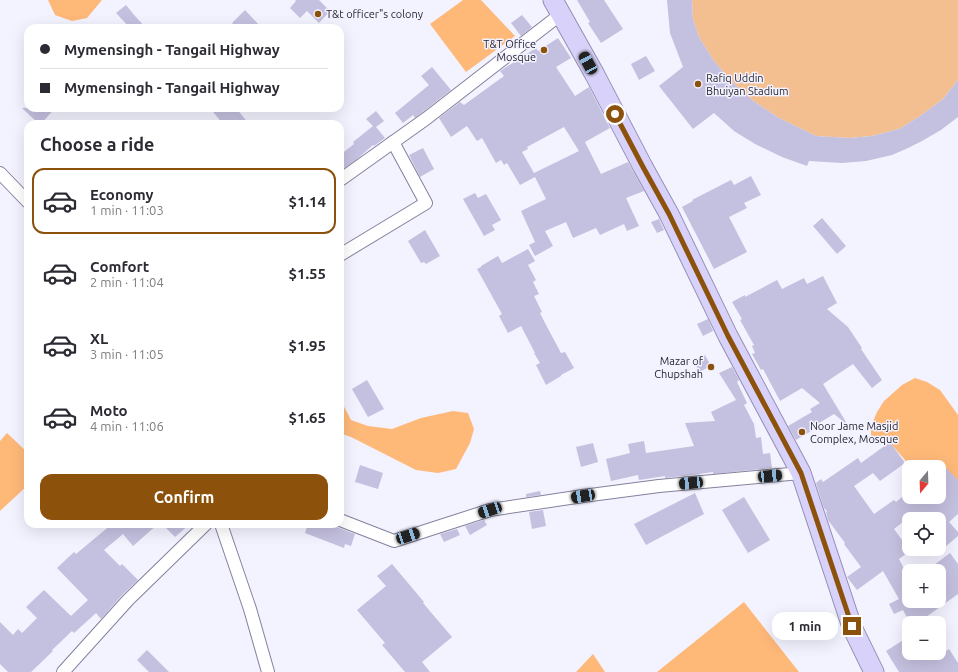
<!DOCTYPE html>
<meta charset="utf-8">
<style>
body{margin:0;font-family:Ubuntu,sans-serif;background:#f7f7f7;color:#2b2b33;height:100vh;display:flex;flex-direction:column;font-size:15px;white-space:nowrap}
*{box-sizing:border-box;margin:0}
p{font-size:13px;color:#7c7c81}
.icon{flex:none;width:22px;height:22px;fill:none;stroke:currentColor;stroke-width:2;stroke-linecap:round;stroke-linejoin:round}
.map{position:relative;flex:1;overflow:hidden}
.panel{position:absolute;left:24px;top:120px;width:320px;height:408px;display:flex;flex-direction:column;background:#fff;border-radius:12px;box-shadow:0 4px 16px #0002}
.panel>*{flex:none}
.guide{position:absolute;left:24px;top:24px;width:320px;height:88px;border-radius:12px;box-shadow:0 4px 16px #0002;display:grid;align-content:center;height:88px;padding:0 16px;background:#fff}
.needle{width:26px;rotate:199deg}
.tools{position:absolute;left:902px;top:460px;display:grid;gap:8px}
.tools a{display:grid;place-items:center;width:44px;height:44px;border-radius:8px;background:#fff;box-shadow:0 4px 16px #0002;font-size:20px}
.end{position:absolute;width:18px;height:18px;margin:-9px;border:5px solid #8c520c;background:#fff;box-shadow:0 0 0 2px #fff}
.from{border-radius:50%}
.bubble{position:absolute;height:28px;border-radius:12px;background:#fff;box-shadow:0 4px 16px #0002;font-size:13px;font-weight:700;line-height:28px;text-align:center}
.car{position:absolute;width:12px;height:24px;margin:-12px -6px;border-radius:5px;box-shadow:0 0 3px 1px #0007;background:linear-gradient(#222 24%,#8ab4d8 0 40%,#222 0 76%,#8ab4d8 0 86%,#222 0)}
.guide b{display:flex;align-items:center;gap:14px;height:38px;font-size:15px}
.guide b+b{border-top:1px solid #e1e1e2}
.guide i{width:10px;height:10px;background:#2b2b33}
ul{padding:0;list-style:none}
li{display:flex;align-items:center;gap:12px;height:66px;margin:0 8px 6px;padding:0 8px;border:2px solid transparent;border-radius:12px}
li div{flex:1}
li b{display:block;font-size:15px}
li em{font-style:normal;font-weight:700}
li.on{border-color:#8c520c}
li>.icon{width:36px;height:36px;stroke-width:1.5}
h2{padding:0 16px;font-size:18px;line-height:48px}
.button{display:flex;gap:8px;margin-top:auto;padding:8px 16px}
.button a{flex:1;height:46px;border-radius:12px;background:#8c520c;color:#fff;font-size:16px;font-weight:700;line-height:46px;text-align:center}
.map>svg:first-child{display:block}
.green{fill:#f4bf90}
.water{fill:#feb979}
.building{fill:#c4c0df;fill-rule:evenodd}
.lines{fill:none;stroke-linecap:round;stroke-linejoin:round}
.minor-casing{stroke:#84819d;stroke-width:14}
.trunk-casing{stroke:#948fb3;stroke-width:21}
.minor{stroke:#fff;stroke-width:12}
.trunk{stroke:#d8d2fa;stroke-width:19}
.route{stroke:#8c520c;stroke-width:5}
.poi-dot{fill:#8c520c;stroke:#f3f2ff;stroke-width:1.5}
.labels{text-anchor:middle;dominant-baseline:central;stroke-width:3;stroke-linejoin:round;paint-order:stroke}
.poi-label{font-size:11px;fill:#282632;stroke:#f3f2ff;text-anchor:start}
</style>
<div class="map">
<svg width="958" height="672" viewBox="0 0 958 672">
<rect width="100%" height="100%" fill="#f3f2ff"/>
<path class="green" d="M692,0H958V80L943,99L920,116L899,129L872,136L849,138L816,136L779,118L752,100L732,82L714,61L699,37L693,19Z"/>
<g class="water">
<path d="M48,0H102L87,18L72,21L55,15Z"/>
<path d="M463,0H481L515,36L466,72L430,24Z"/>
<path d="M915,378L927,382L940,390L958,415V495L939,497V467H911L886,438L878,443L871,436V426L877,412L884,401L902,385Z"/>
<path d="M340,399L351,420L368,426L392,429L421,418L453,411L468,413L474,429L470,443L456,469L438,473L416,470L351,437L340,433Z"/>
<path d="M7,433L28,453V485L0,511V441Z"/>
<path d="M744,602L799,672H657Z"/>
<path d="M593,654L605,672H576Z"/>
</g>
<g class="building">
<path d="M295,0H319L330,11L319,23L307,11L300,18L290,8L296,1Z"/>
<path d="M577,0H604L623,29L601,43L588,23L590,22Z"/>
<path d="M667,0H692L693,19L699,37L714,61L732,82L752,100L779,118L816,136L849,138L872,136L899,129L920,116L943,99L958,80V117L941,130L922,141L908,148L892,155L866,161L842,163L809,161L807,166L782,157L755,144L734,131L714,113L693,129L659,86L683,67L670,33Z"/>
<path d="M126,5L135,16L146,28H130L116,13Z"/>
<path d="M245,10L262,28H238L232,23Z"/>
<path d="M522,15L532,27L521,36L511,23Z"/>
<path d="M558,38L571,58L556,67L575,96L589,87L610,128L585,142L601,174L628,162L644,191L626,198L639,226L627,231L624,224L600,235L596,228L573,238L566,222L545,231L553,246L535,256L529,245L535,242L521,211L546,199L535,177L520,185L507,163L504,165L501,160L496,163L482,138L477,141L467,126L451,137L439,118L460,102L464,105L504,76L500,71L536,48L538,51ZM564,127L579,151L534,173L522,152L528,149L527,147Z"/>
<path d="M646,56L655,71L639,80L631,64Z"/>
<path d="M432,67L451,90L415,118L413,115L403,123L395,113L429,85L421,76Z"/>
<path d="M22,108H55L41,124H39Z"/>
<path d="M210,108H236L249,124H223Z"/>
<path d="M376,111L384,121L376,127L385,138L374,146L373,145L356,160L340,171V155L354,144L353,142L373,126L366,119Z"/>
<path d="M423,148L434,169L420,177L409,155Z"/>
<path d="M751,176L761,195L744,203L747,208L729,217L747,252L714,269L682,207L693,201L692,200L731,180L734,185Z"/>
<path d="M475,193L478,198L486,194L501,220L492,225L495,230L484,236L463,199Z"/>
<path d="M822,218L846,246L837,254L813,226Z"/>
<path d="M659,219L664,230L657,233L651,222Z"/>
<path d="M425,230L440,256L426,264L424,262L421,263L408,241Z"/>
<path d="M528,249L535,261L528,265L536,280L533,282L539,294L534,296L542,312L540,313L545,323L561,353L565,352L574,368L561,375V376L546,385L536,365L540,363L534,353H535L521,326L508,333L499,316L502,314L477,269L481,267V266L498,256L502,263Z"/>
<path d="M823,276L837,303L827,309L848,327L862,348L861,349L882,380L872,388L853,364L823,384L846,422L845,423L834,414L811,428L813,430L796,440L788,426L812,412L810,409L820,403L802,388L780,401L763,369L761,370L752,354L755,353L752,346L754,345L740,320L742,319L732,302L745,295V297L777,280L782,289L804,278L807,284Z"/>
<path d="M708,319L713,331L703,336L697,324Z"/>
<path d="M705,355L711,366L699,372L694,360Z"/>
<path d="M732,367L739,380L737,382L747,403L744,405L754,424L756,438L761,437L763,454L770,453L772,468L713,474V472L692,475L665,478V476L639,480L638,475L611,481L606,459L630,453L628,444L644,441L646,453L694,446L685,423L715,421L711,412L736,400L719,373Z"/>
<path d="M367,380L384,409L368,417L352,389Z"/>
<path d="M890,442L905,463L880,481L873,473L854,486L874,514L894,500L896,502L909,491V497H939V461L958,480V514L949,522L958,532V536L939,552V519H907L894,529L910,551L899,559L909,578V601H939V571H926L950,553L958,564V594L926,617L927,618L918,623H910L903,610L894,614L889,604L899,599L883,571L857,590L847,577L861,567L844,544L845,543L828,520L826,512L827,511L824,508L816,483L821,479L823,482L858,458L861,463Z"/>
<path d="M593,443L598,462L581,467L576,447Z"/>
<path d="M360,465L383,473L378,489L355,482Z"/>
<path d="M540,491L541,495L526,497V494Z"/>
<path d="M695,493L704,514L646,545L634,524Z"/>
<path d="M744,497L770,540L748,553L722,510Z"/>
<path d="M543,510L546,526L532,529L529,512Z"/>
<path d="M484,520L487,525L470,535L465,526Z"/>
<path d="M112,524H158L133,546L123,534L104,550L120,566L122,564L138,580L122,595L101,619L96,613L74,633L72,631L52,650L53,651L31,672H8L0,664V622L13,635L18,629L22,633L37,618L26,607L44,590L71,616L88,600L57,568L74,552L76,554Z"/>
<path d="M162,524H190L175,537Z"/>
<path d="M308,524H334L337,527L355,534L351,546L345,544L344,548L305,533Z"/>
<path d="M457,529L460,535L444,542L440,534Z"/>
<path d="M392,564L424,602L423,603L452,637L422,662L430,672H405L382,645L385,643L357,610L386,586L377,576Z"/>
<path d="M905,639L909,645V653H943L949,649L958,663V672H899L886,651Z"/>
<path d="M147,650L169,672H149L137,660Z"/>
</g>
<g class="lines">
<g class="minor-casing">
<g id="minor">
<path d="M0,173L28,202"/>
<path d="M340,180L427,118L561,14"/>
<path d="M340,255L426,203L393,142"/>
<path d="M340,520L394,541L490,510L583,496L659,486L801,473"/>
<path d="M221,524L250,609L268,672"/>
<path d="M63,672L128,600L206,524"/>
</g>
</g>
<g class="trunk-casing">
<path id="trunk" d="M553,0L595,75L643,167L669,214L728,336L801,473L852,627L874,672"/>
</g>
<use href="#minor" class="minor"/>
<use href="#trunk" class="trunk"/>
</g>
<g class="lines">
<path class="route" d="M615,114L643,167L669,214L728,336L801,473L852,626"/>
</g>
<g class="poi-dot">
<circle cx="318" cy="14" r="4"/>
<circle cx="544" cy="50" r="4"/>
<circle cx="698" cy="84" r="4"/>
<circle cx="711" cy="367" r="4"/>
<circle cx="802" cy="432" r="4"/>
</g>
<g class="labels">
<g class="poi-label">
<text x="326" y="14">T&amp;t officer"s colony</text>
<text x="536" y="44" text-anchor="end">T&amp;T Office<tspan x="536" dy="13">Mosque</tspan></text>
<text x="706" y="78">Rafiq Uddin<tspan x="706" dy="13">Bhuiyan Stadium</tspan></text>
<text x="703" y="361" text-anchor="end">Mazar of<tspan x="703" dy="13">Chupshah</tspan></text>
<text x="810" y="426">Noor Jame Masjid<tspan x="810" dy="13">Complex, Mosque</tspan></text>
</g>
</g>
</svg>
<div class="tools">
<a><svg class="needle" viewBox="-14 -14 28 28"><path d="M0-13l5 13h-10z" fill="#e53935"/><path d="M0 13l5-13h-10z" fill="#7c7c81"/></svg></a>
<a><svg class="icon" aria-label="locate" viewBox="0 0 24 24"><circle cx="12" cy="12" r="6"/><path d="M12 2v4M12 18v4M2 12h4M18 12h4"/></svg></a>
<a>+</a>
<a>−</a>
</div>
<i class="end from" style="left:615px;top:114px"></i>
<i class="end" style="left:852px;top:626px"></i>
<div class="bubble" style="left:772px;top:612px;width:66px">1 min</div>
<i class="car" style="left:588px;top:63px;rotate:331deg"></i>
<i class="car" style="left:770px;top:476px;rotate:85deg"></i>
<i class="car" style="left:691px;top:483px;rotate:265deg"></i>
<i class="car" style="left:583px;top:496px;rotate:261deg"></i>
<i class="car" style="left:490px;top:510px;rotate:252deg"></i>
<i class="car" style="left:408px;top:536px;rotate:72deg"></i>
<div class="guide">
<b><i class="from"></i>Mymensingh - Tangail Highway</b>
<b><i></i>Mymensingh - Tangail Highway</b>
</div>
<section class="panel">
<h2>Choose a ride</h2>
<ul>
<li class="on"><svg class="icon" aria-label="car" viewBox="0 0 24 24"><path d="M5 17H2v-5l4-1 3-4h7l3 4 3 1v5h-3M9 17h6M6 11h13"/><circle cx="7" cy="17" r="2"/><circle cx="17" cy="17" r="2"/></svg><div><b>Economy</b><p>1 min · 11:03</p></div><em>$1.14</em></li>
<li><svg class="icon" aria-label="car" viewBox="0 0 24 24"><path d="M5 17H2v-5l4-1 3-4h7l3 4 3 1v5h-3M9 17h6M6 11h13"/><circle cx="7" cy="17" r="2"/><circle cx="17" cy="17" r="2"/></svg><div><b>Comfort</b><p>2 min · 11:04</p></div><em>$1.55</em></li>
<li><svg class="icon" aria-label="car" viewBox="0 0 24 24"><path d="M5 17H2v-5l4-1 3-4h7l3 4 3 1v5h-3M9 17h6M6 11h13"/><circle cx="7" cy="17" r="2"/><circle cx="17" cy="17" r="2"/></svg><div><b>XL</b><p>3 min · 11:05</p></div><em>$1.95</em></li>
<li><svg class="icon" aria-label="car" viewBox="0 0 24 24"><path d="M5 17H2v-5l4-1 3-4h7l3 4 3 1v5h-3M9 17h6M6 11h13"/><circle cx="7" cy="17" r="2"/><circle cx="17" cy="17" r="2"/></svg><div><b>Moto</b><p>4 min · 11:06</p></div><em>$1.65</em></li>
</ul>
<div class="button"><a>Confirm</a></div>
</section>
</div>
